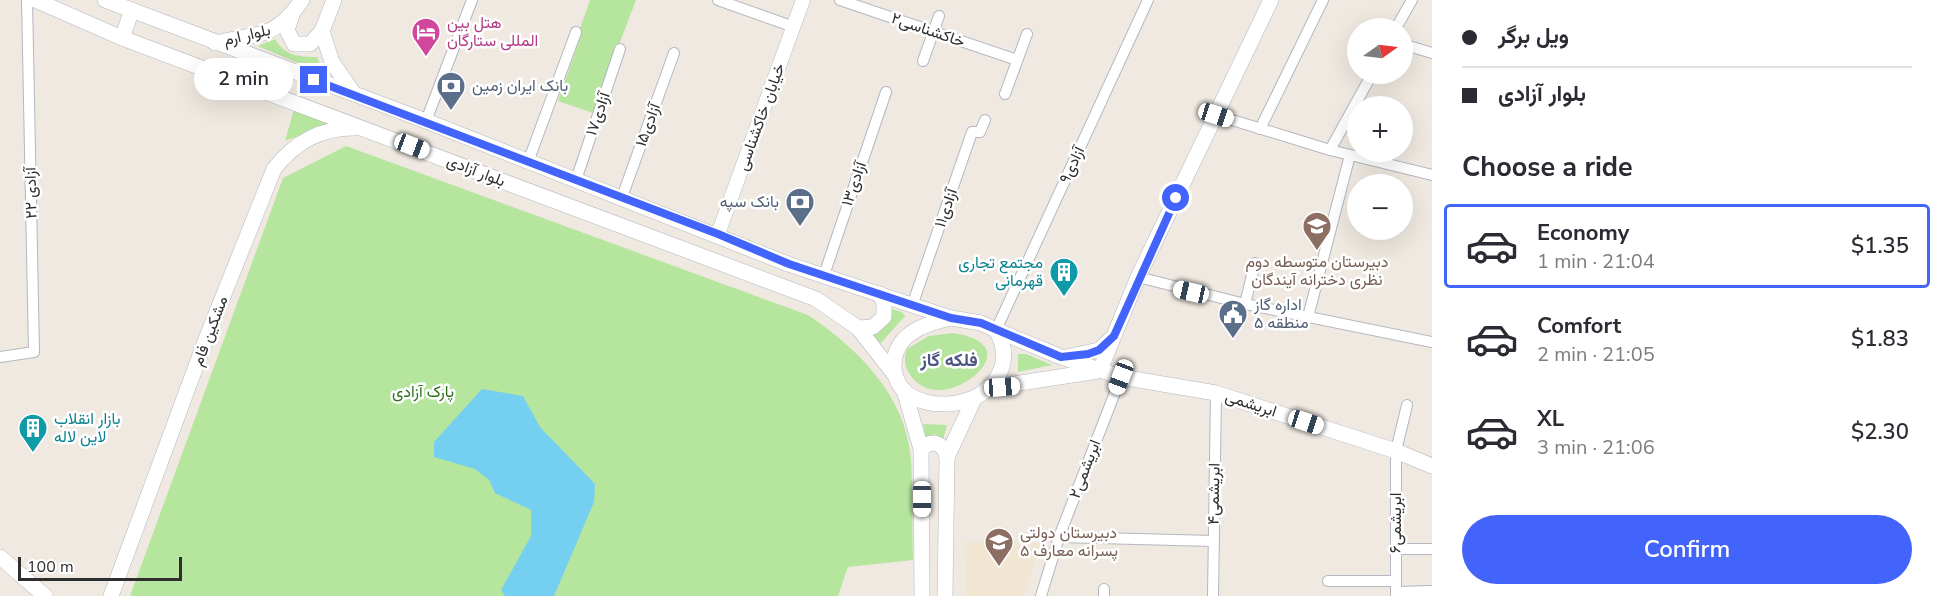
<!DOCTYPE html>
<meta charset="utf-8">
<style>
body{margin:0;font-family:"Nunito Sans",Vazirmatn,sans-serif;background:#f7f7f7;color:#2b2b33;height:100vh;display:flex;flex-direction:column;font-size:22px;white-space:nowrap}
*{box-sizing:border-box;margin:0}
p{font-size:20px;color:#7c7c81}
.icon{flex:none;width:33px;height:33px;fill:none;stroke:currentColor;stroke-width:2;stroke-linecap:round;stroke-linejoin:round}
.map{position:relative;flex:1;overflow:hidden}
.panel{display:flex;flex-direction:column;background:#fff;width:510px}
.panel>*{flex:none}
.guide{display:grid;align-content:center;height:132px;padding:0 30px;background:#fff}
.needle{width:39px;rotate:76deg}
.controls{position:absolute;left:1347px;top:18px;display:grid;gap:12px}
.controls a{display:grid;place-items:center;width:66px;height:66px;border-radius:50%;background:#fff;box-shadow:0 6px 24px #0002;font-size:30px}
.scale{position:absolute;left:18px;bottom:15px;width:164px;box-sizing:border-box;padding-left:6px;border:3px solid #2e2e2e;border-top:0;font-size:16px;line-height:21px;white-space:nowrap;color:#2e2e2e;-webkit-text-stroke:4px #fff;paint-order:stroke}
.end{position:absolute;width:27px;height:27px;margin:-14px;border:8px solid #4264fb;background:#fff;box-shadow:0 0 0 3px #fff}
.from{border-radius:50%}
.bubble{position:absolute;height:42px;border-radius:21px;background:#fff;box-shadow:0 6px 24px #0002;font-size:20px;font-weight:600;line-height:42px;text-align:center}
.car{position:absolute;width:18px;height:36px;margin:-18px -9px;border-radius:8px;box-shadow:0 0 4px 2px #0007;background:linear-gradient(#fff 24%,#345 0 40%,#fff 0 76%,#345 0 86%,#fff 0)}
.guide b{display:flex;align-items:center;gap:21px;height:57px;font-size:22px}
.guide b+b{border-top:2px solid #e1e1e2}
.guide i{width:15px;height:15px;background:#2b2b33}
ul{padding:0;list-style:none}
li{display:flex;align-items:center;gap:18px;height:84px;margin:0 12px 9px;padding:0 18px;border:3px solid transparent;border-radius:6px}
li div{flex:1}
li b{display:block;font-size:22px}
li em{font-style:normal;font-weight:600}
li.active{border-color:#4264fb}
li>.icon{width:54px;height:54px;stroke-width:1.5}
h2{padding:0 30px;font-size:27px;line-height:72px}
.button{display:flex;gap:12px;margin-top:auto;padding:12px 30px}
.button a{flex:1;height:69px;border-radius:36px;background:#4264fb;color:#fff;font-size:24px;font-weight:600;line-height:69px;text-align:center}
main{display:flex;flex:1;min-height:0}
.map>svg:first-child{display:block}
.education{fill:#f0e6d1}
.green{fill:#b6e59e}
.water{fill:#75cff0}
.lines{fill:none;stroke-linecap:round;stroke-linejoin:round}
.minor-casing{stroke:#b4b7c1;stroke-width:12}
.tertiary-casing{stroke:#b4b7c1;stroke-width:15}
.secondary-casing{stroke:#b4b7c1;stroke-width:16}
.minor{stroke:#fff;stroke-width:10}
.tertiary{stroke:#fff;stroke-width:14}
.secondary{stroke:#fff;stroke-width:15}
.route{stroke:#4264fb;stroke-width:8}
.labels{text-anchor:middle;dominant-baseline:central;stroke-width:5;stroke-linejoin:round;paint-order:stroke}
.hotel-label{font-size:16px;fill:#b23c85;stroke:#fff;text-anchor:start}
.street-label{font-size:16px;fill:#2e2e2e;stroke:#fff}
.service-label{font-size:16px;fill:#4e5e75;stroke:#fff;text-anchor:start}
.education-label{font-size:16px;fill:#785e54;stroke:#fff}
.culture-label{font-size:16px;fill:#0d838f;stroke:#fff;text-anchor:end}
.park-label{font-size:16px;fill:#2c6e1b;stroke:#fff}
.neighbourhood-label{font-size:18px;font-weight:bold;fill:#4d5680;stroke:#fff}
</style>
<main>
<div class="map">
<svg width="1432" height="596" viewBox="0 0 1432 596">
<rect width="100%" height="100%" fill="#efe9e1"/>
<path class="education" d="M965,542L1041,543L1023,596H966Z"/>
<g class="green">
<path d="M590,0H636L593,113L558,101L582,33L579,31Z"/>
<path d="M275,39C285,56 299,57 317,57L324,74L258,46Z"/>
<path d="M295,106L339,120L285,141Z"/>
<path d="M346,146L808,315C858,349 905,394 911,459C913,493 912,527 913,560L848,567L838,596H130L283,178Z"/>
<path d="M892,309L902,312L905,316L880,344L872,333L886,326Z"/>
<path d="M953,333C963,335 976,337 983,345C1005,365 938,414 911,376C905,367 903,360 907,349L929,336Z"/>
<path d="M1018,354H1026L1052,365L1018,372Z"/>
<path d="M923,424L947,425L943,440L935,434L926,438Z"/>
</g>
<path class="water" d="M482,389L523,396L540,427L595,484L594,502L554,596H505L501,590L531,536V510L495,493L489,480L475,469L434,457V442Z"/>
<g class="lines">
<g class="minor-casing">
<g id="minor">
<path d="M718,0L794,27"/>
<path d="M840,0L1017,60"/>
<path d="M1396,28L1412,0"/>
<path d="M1402,44L1432,53"/>
<path d="M923,61L939,16"/>
<path d="M1005,94L1027,34"/>
<path d="M1216,115L1330,150L1432,175"/>
<path d="M426,121L472,0"/>
<path d="M1260,129L1323,0"/>
<path d="M1330,150L1372,74"/>
<path d="M528,162L576,32"/>
<path d="M576,180L620,49"/>
<path d="M622,197L674,53"/>
<path d="M824,275L886,92"/>
<path d="M1138,277L1245,304L1432,342"/>
<path d="M913,303L972,132H980L985,120"/>
<path d="M1245,304L1255,263"/>
<path d="M1308,317L1350,155"/>
<path d="M996,330L1148,0"/>
<path d="M0,357L34,352L27,0"/>
<path d="M1059,537L1214,541"/>
<path d="M1396,549H1432"/>
<path d="M1328,581H1396"/>
<path d="M1396,592L1432,591"/>
<path d="M1041,596L1059,537L1121,377"/>
<path d="M1104,596V589"/>
<path d="M1213,596L1216,393"/>
<path d="M1396,596V451L1407,405"/>
</g>
</g>
<g class="tertiary-casing">
<path id="tertiary" d="M718,234L803,0"/>
</g>
<g class="secondary-casing">
<g id="secondary">
<path d="M35,0L122,38L816,299L858,328L894,374"/>
<path d="M105,0L426,121L788,264L951,318"/>
<path d="M334,0L322,31L332,62L354,94"/>
<path d="M292,15L287,30L294,44H310L322,31"/>
<path d="M122,38L132,10"/>
<path d="M215,43C259,33 275,39 302,0"/>
<path d="M951,318L981,323L996,330C1006,348 1007,363 995,381C977,407 928,412 904,391C898,384 894,375 894,366C894,334 924,324 951,318Z"/>
<path d="M858,328L873,327L884,317V304L880,294"/>
<path d="M996,330L1061,357L1121,377L1216,393L1396,451L1432,466"/>
<path d="M1066,357L1099,350L1112,338"/>
<path d="M1100,370L1138,277L1271,0"/>
<path d="M988,388L1098,371"/>
<path d="M904,390L921,449L922,596"/>
<path d="M921,449C932,439 943,442 947,457"/>
<path d="M0,557L45,596"/>
<path d="M111,596L206,339L274,169C295,142 320,128 354,128"/>
<path d="M945,596L947,457L974,399"/>
</g>
</g>
<use href="#minor" class="minor"/>
<use href="#tertiary" class="tertiary"/>
<use href="#secondary" class="secondary"/>
</g>
<g class="lines">
<path class="route" d="M314,80L718,234L789,264L951,318L981,323L1061,357L1088,354L1099,350L1114,336L1176,198"/>
</g>
<defs>
<g id="hotel-pin" transform="scale(1.5)"><path d="M0 17L-7.5 6A9.5 9.5 0 1 1 7.5 6Z" fill="#d1479c" stroke="#fff"/><path d="M-6-4.5h1.5V1H6V5H4.5V3h-9V5H-6ZM-4 0a1.8 1.8 0 1 1 3.6 0ZM.5 0V-2.5h3Q6-2.5 6 0Z" fill="#fff"/></g>
<g id="bank-pin" transform="scale(1.5)"><path d="M0 17L-7.5 6A9.5 9.5 0 1 1 7.5 6Z" fill="#5c6f8a" stroke="#fff"/><path d="M-6-4H6V4H-6ZM0-2.3a2.3 2.3 0 1 0 0 4.6a2.3 2.3 0 1 0 0-4.6Z" fill="#fff"/></g>
<g id="school-pin" transform="scale(1.5)"><path d="M0 17L-7.5 6A9.5 9.5 0 1 1 7.5 6Z" fill="#8d6e63" stroke="#fff"/><path d="M0-5L7-2L0 1L-7-2ZM-4 1L0 2.5L4 1V4Q0 6-4 4Z" fill="#fff"/></g>
<g id="building-pin" transform="scale(1.5)"><path d="M0 17L-7.5 6A9.5 9.5 0 1 1 7.5 6Z" fill="#0f9aa8" stroke="#fff"/><path d="M-4-6H4V6H1V3H-1V6H-4ZM-2.5-4.3h1.7v1.8h-1.7ZM.8-4.3h1.7v1.8H.8ZM-2.5-1h1.7V.8h-1.7ZM.8-1h1.7V.8H.8Z" fill="#fff"/></g>
<g id="civic-pin" transform="scale(1.5)"><path d="M0 17L-7.5 6A9.5 9.5 0 1 1 7.5 6Z" fill="#5c6f8a" stroke="#fff"/><path d="M-.6-6.5H3V-4.5H.6V-3L4-1V1h2V6H-6V1h2V-1L-.6-3ZM-1.2 2.5V6h2.4V2.5Z" fill="#fff"/></g>
</defs>
<g fill-rule="evenodd">
<use href="#hotel-pin" x="426" y="32"/>
<use href="#bank-pin" x="451" y="86"/>
<use href="#bank-pin" x="800" y="202"/>
<use href="#school-pin" x="1317" y="226"/>
<use href="#building-pin" x="1064" y="272"/>
<use href="#civic-pin" x="1233" y="314"/>
<use href="#building-pin" x="33" y="428"/>
<use href="#school-pin" x="999" y="542"/>
</g>
<g class="labels">
<g class="hotel-label">
<text x="447" y="23">هتل بین<tspan x="447" dy="18">المللی ستارگان</tspan></text>
</g>
<g class="street-label">
<text transform="translate(928 30) rotate(19)">خاکشناسی۲</text>
<text transform="translate(247 35) rotate(-13)">بلوار ارم</text>
<text transform="translate(598 114) rotate(-71)">آزادی۱۷</text>
<text transform="translate(761 117) rotate(-70)">خیابان خاکشناسی</text>
<text transform="translate(648 125) rotate(-70)">آزادی۱۵</text>
<text transform="translate(1072 165) rotate(-65)">آزادی۹</text>
<text transform="translate(476 171) rotate(21)">بلوار آزادی</text>
<text transform="translate(854 184) rotate(-71)">آزادی۱۳</text>
<text transform="translate(31 193) rotate(-91)">آزادی ۲۲</text>
<text transform="translate(946 208) rotate(-71)">آزادی۱۱</text>
<text transform="translate(210 331) rotate(-69)">مشکین فام</text>
<text transform="translate(1251 404) rotate(18)">ابریشمی</text>
<text transform="translate(1085 469) rotate(-69)">ابریشمی۲</text>
<text transform="translate(1214 494) rotate(-89)">ابریشمی۴</text>
<text transform="translate(1396 523) rotate(-90)">ابریشمی۶</text>
</g>
<g class="service-label">
<text x="472" y="86">بانک ایران زمین</text>
<text x="779" y="202" text-anchor="end">بانک سپه</text>
<text x="1254" y="305">اداره گاز<tspan x="1254" dy="18">منطقه ۵</tspan></text>
</g>
<g class="education-label">
<text x="1317" y="262">دبیرستان متوسطه دوم<tspan x="1317" dy="18">نظری دخترانه آیندگان</tspan></text>
<text x="1020" y="533" text-anchor="start">دبیرستان دولتی<tspan x="1020" dy="18">پسرانه معارف ۵</tspan></text>
</g>
<g class="culture-label">
<text x="1043" y="263">مجتمع تجاری<tspan x="1043" dy="18">قهرمانی</tspan></text>
<text x="54" y="419" text-anchor="start">بازار انقلاب<tspan x="54" dy="18">لاین لاله</tspan></text>
</g>
<g class="park-label">
<text x="423" y="392">پارک آزادی</text>
</g>
<g class="neighbourhood-label">
<text x="949" y="360">فلکه گاز</text>
</g>
</g>
</svg>
<div class="controls">
<a><svg class="needle" viewBox="-14 -14 28 28"><path d="M0-13l5 13h-10z" fill="#e53935"/><path d="M0 13l5-13h-10z" fill="#7c7c81"/></svg></a>
<a>+</a>
<a>−</a>
</div>
<div class="scale">100 m</div>
<i class="end from" style="left:1176px;top:198px"></i>
<i class="end" style="left:314px;top:80px"></i>
<div class="bubble" style="left:194px;top:58px;width:99px">2 min</div>
<i class="car" style="left:1216px;top:115px;rotate:108deg"></i>
<i class="car" style="left:412px;top:146px;rotate:111deg"></i>
<i class="car" style="left:1191px;top:292px;rotate:283deg"></i>
<i class="car" style="left:1121px;top:377px;rotate:201deg"></i>
<i class="car" style="left:1002px;top:387px;rotate:86deg"></i>
<i class="car" style="left:1306px;top:422px;rotate:108deg"></i>
<i class="car" style="left:922px;top:499px;rotate:180deg"></i>
</div>
<section class="panel">
<div class="guide">
<b><i class="from"></i>ویل برگر</b>
<b><i></i>بلوار آزادی</b>
</div>
<h2>Choose a ride</h2>
<ul>
<li class="active"><svg class="icon" aria-label="car" viewBox="0 0 24 24"><path d="M5 17H2v-5l4-1 3-4h7l3 4 3 1v5h-3M9 17h6M6 11h13"/><circle cx="7" cy="17" r="2"/><circle cx="17" cy="17" r="2"/></svg><div><b>Economy</b><p>1 min · 21:04</p></div><em>$1.35</em></li>
<li><svg class="icon" aria-label="car" viewBox="0 0 24 24"><path d="M5 17H2v-5l4-1 3-4h7l3 4 3 1v5h-3M9 17h6M6 11h13"/><circle cx="7" cy="17" r="2"/><circle cx="17" cy="17" r="2"/></svg><div><b>Comfort</b><p>2 min · 21:05</p></div><em>$1.83</em></li>
<li><svg class="icon" aria-label="car" viewBox="0 0 24 24"><path d="M5 17H2v-5l4-1 3-4h7l3 4 3 1v5h-3M9 17h6M6 11h13"/><circle cx="7" cy="17" r="2"/><circle cx="17" cy="17" r="2"/></svg><div><b>XL</b><p>3 min · 21:06</p></div><em>$2.30</em></li>
</ul>
<div class="button"><a>Confirm</a></div>
</section>
</main>
